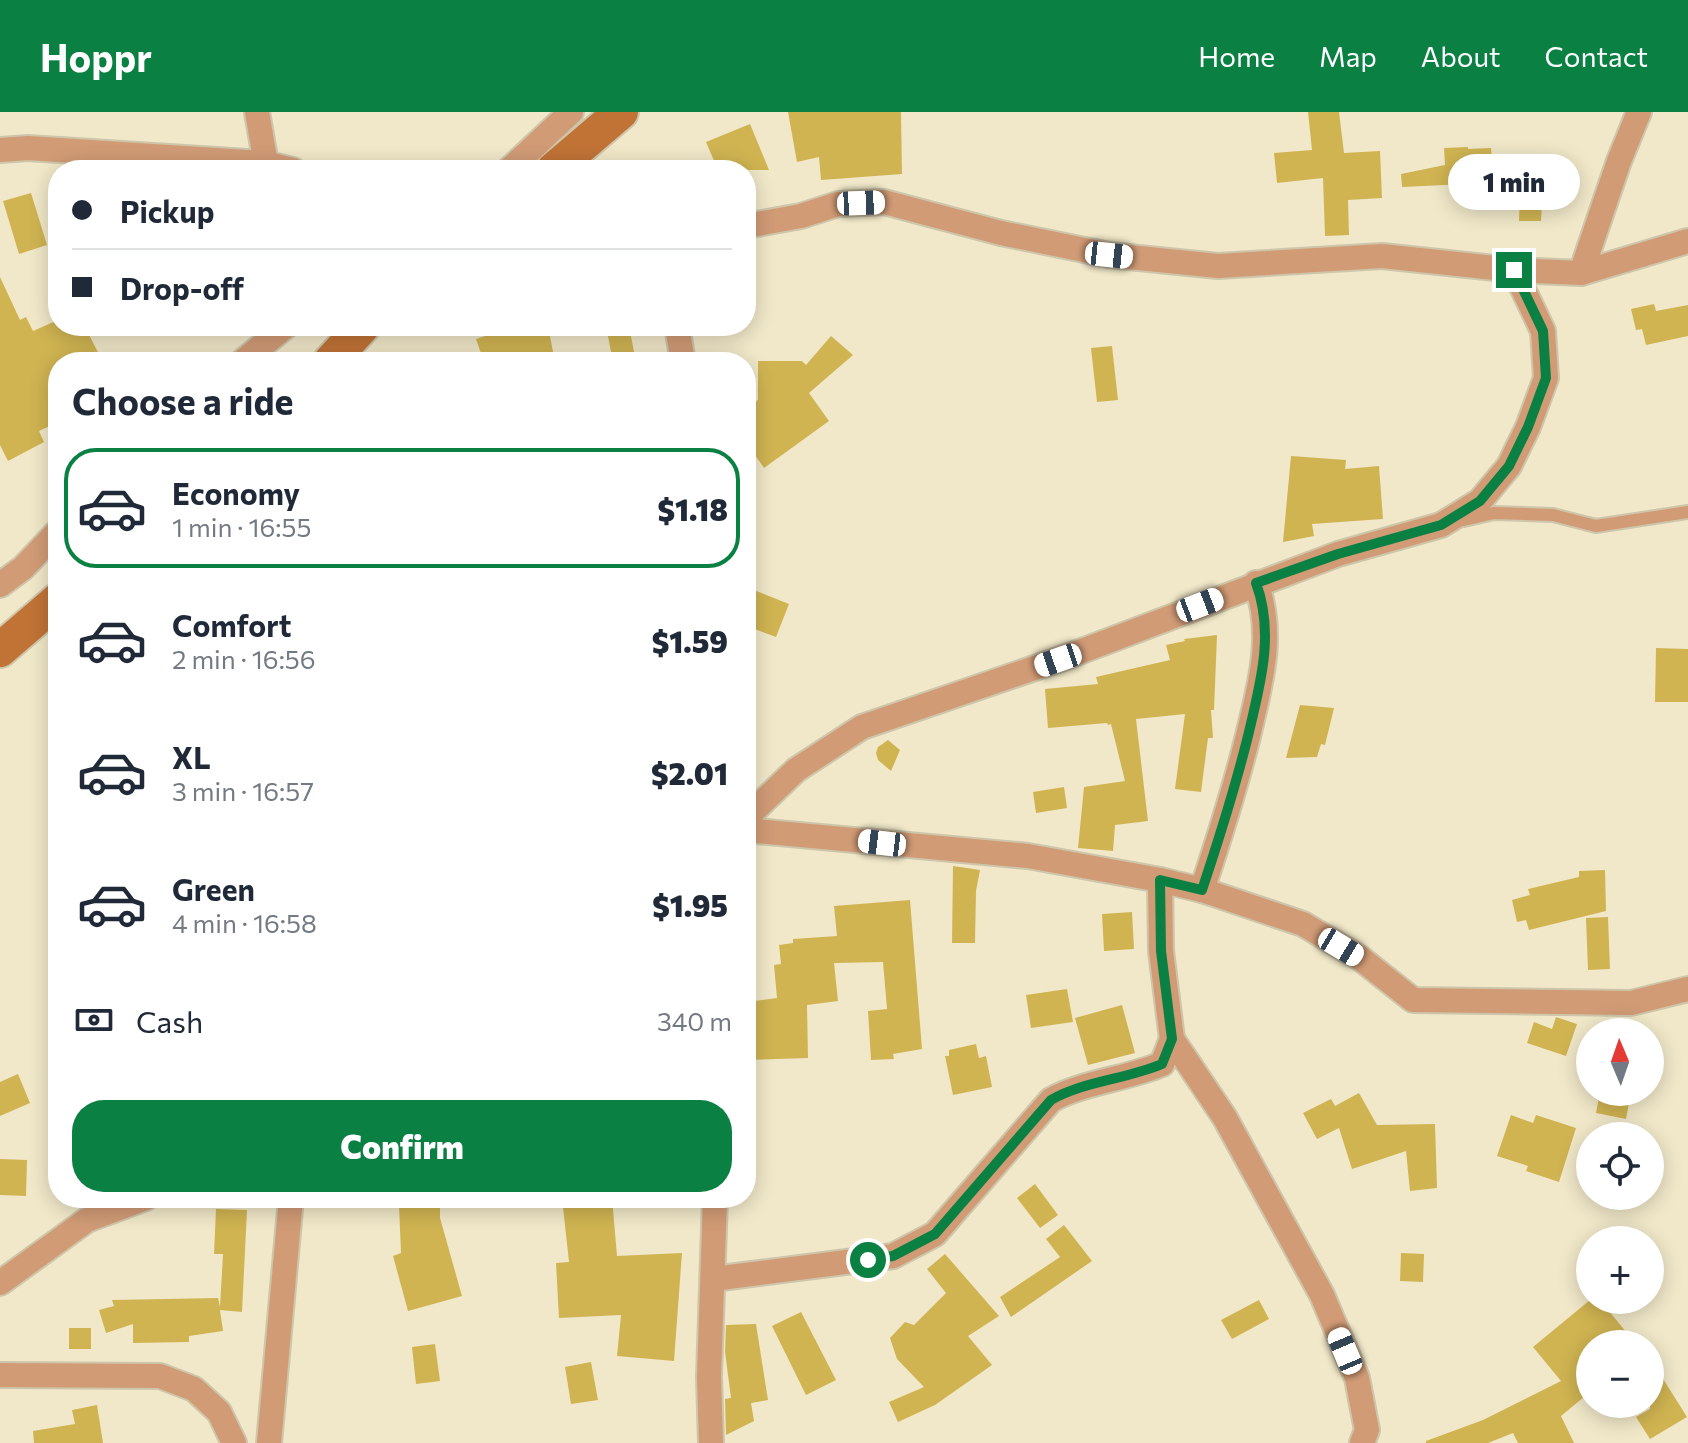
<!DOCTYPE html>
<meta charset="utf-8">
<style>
body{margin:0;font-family:Commissioner,sans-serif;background:#f6f6f7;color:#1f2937;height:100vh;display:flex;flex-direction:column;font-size:30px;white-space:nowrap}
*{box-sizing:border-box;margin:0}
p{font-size:26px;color:#747a83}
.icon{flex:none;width:44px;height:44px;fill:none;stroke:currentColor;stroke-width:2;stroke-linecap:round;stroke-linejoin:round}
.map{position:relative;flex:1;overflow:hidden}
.drawer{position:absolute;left:48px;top:240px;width:708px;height:856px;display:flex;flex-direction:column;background:#fff;border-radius:32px;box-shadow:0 4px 20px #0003}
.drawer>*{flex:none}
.top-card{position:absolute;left:48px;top:48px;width:708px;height:176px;border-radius:32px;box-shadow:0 4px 20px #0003;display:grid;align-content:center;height:176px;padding:0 24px;background:#fff}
.needle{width:52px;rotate:358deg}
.tools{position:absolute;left:1576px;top:906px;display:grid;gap:16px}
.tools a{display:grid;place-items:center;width:88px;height:88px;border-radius:50%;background:#fff;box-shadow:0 4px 20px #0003;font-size:40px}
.end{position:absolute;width:36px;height:36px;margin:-18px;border:10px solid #0b8043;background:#fff;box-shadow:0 0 0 4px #fff}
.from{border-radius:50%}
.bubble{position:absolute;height:56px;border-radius:28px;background:#fff;box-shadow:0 4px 20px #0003;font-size:26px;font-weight:800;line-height:56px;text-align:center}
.car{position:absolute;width:24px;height:48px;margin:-24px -12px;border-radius:10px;box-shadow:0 0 6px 2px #0007;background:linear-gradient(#fff 24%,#345 0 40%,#fff 0 76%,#345 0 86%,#fff 0)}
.top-card b{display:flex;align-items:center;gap:28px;height:76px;font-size:30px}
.top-card b+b{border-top:2px solid #e0e1e3}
.top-card i{width:20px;height:20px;background:#1f2937}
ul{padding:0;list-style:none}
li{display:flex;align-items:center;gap:24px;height:120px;margin:0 16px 12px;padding:0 8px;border:4px solid transparent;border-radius:32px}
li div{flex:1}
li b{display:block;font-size:30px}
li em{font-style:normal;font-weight:800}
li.active{border-color:#0b8043}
li>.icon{width:72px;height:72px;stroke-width:1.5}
h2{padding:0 24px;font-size:36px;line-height:96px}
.pay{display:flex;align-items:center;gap:20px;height:88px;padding:0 24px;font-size:30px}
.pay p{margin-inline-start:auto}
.primary-button{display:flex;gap:16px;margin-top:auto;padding:16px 24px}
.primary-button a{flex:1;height:92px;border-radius:32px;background:#0b8043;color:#fff;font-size:32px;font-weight:800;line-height:92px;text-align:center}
header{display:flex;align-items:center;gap:48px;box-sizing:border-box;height:112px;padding:0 40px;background:#0b8043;color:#fff}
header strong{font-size:38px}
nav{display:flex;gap:44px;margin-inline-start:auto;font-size:28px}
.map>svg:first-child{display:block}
.building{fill:#d0b452}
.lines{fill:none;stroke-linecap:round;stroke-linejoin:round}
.lane-casing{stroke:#cec6aa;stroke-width:16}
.street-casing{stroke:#cec6aa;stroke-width:28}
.secondary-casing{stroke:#cec6aa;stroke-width:38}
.lane{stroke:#d19b76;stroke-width:12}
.street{stroke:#d19b76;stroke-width:24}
.secondary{stroke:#c17336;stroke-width:34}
.route{stroke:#0b8043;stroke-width:10}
</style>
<header>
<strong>Hoppr</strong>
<nav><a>Home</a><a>Map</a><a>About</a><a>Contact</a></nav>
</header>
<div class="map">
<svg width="1688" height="1331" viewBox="0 0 1688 1331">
<rect width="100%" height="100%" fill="#f1e8c9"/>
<g class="building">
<path d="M788,0H901L902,62L821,68L819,45L797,50Z"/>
<path d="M1308,0H1339L1344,41L1380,39L1382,86L1348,88L1349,123L1325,124L1323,66L1277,71L1274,41L1312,38Z"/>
<path d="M750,12L769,58H718L706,30Z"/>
<path d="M1468,35V37L1491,36L1492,47H1537V71H1543L1541,109H1519L1520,80L1467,82L1466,72L1402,75L1401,62L1445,53L1444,36Z"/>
<path d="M31,81L47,133L19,142L3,89Z"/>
<path d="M0,165L20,208L26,205L33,219L58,208V214H74L77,222L86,217L103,250H58V310L39,319L44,330L8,349L0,333Z"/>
<path d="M1654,192L1656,199L1688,193V224L1646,233L1642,217L1636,218L1631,197Z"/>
<path d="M516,214H548L555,250H484L476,227Z"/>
<path d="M606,214H629L636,250H613Z"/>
<path d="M831,224L853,243L809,281L829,309L764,356L746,330V297L758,288V249H802L806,253Z"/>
<path d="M1112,234L1118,288L1097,290L1091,236Z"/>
<path d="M1291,344L1346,348L1345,357L1379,354L1383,407L1312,412L1314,424L1283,430Z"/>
<path d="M746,475L789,492L776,525L746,514Z"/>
<path d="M1217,523L1214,598H1211L1213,626H1208L1201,680L1175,677L1185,602L1136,607L1148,709L1115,713L1113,739L1078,736L1084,675L1125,669L1111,612L1108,613L1107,611L1048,616L1045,577L1098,572L1096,565L1170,548L1166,533L1185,529L1184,527Z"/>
<path d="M1656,536L1688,537V590H1655Z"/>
<path d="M1300,593L1334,596L1325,633L1321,632L1317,645L1286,646Z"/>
<path d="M888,628L900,638L891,659L878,648L876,641L878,635Z"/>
<path d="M1064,675L1067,696L1036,701L1033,680Z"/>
<path d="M953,754L980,758L976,779L975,831H952Z"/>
<path d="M1605,758L1606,799L1529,818L1526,808L1517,810L1512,788L1530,783L1528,777L1579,765V759Z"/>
<path d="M910,788L922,937L893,942L894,947L871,948L868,899L887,897L883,850L834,851L838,889L807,893L808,946L746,948L747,890L777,886L774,853L781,852L779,833L793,831V827L837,824L834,794Z"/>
<path d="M1132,800L1134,837L1104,839L1102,802Z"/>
<path d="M1608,805L1610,857L1588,858L1586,806Z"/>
<path d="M1067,877L1073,910L1031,916L1026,883Z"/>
<path d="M1122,893L1135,941L1088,953L1075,906Z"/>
<path d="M1556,905L1577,912L1566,944L1527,931L1534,910L1552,917Z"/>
<path d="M976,932L979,946L986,944L992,975L953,983L945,944H949V938Z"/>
<path d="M18,962L30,991L0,1004V970Z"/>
<path d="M1600,980H1631L1626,1007L1596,1001Z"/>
<path d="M1359,981L1377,1013L1435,1012L1437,1076L1410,1079L1406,1039L1352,1057L1339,1016L1317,1027L1303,1001L1331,987L1335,994Z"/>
<path d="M1511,1003L1533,1011L1536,1003L1576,1016L1559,1070L1526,1059L1528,1054L1497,1044Z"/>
<path d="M0,1047L27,1048L26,1084L0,1083Z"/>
<path d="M1035,1072L1058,1103L1040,1116L1017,1086Z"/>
<path d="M562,1086H612L617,1144L682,1141L674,1249L617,1244L621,1203L559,1206L556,1151L569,1150Z"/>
<path d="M440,1091V1106L462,1184L408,1199L393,1144L401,1141L399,1093Z"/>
<path d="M216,1097L247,1098L242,1200L220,1198L223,1219L189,1224V1230L133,1231V1212L106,1221L99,1198L114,1194L112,1188L218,1186L220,1195L223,1142H214Z"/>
<path d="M1064,1113L1092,1149L1011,1205L1000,1185L1060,1145L1046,1127Z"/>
<path d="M1401,1141L1424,1142L1423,1170L1400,1169Z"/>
<path d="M945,1142L999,1204L968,1224L992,1253L935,1293L898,1310L889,1290L924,1275L897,1247L890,1226L905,1210L914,1213L946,1181L927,1157Z"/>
<path d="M1259,1188L1269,1207L1232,1227L1221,1208Z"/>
<path d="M1590,1188H1600L1636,1232H1590V1280L1561,1304L1574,1331H1518L1513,1321L1488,1331H1426V1329L1483,1308L1561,1269L1533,1235Z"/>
<path d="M801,1200L836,1268L806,1283L772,1214Z"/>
<path d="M756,1212L768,1288L751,1291L754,1309L726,1323L725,1287L731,1286L725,1240L726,1213Z"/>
<rect x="69" y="1216" width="22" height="21"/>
<path d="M435,1232L440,1269L416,1272L412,1235Z"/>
<path d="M1650,1246L1687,1305L1650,1327L1636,1305L1650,1297Z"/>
<path d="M591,1250L598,1288L571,1292L565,1255Z"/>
<path d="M97,1293L103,1331H34L33,1319L75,1312L72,1298Z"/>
</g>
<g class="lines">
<g class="lane-casing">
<path id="lane" d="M1464,408L1494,401L1553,403L1596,414L1688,400"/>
</g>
<g class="street-casing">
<g id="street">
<path d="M257,0L267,58"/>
<path d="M0,38L28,36L264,51L293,58"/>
<path d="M509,58L571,0"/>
<path d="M746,114L801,104L838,92L884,90L1001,121L1109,143L1218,154L1382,144L1514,158L1581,161L1688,129"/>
<path d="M1581,161L1619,49L1639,0"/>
<path d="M677,214L683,250"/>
<path d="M242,250L286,214"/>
<path d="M0,473L23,456L58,419"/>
<path d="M746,706L796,658L862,615L1058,548L1338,442L1441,413L1480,389L1509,354L1528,315L1546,266L1543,219L1514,158"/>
<path d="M746,718L1028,744L1160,768L1161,839L1172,927L1225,1006L1322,1183L1357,1266L1367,1318L1362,1331"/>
<path d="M1160,768L1202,778L1303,812L1360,846L1413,888L1631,891L1688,877"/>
<path d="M1202,778C1219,727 1235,676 1248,624C1260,573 1275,523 1256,471"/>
<path d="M713,1167L893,1144L935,1122L1051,988C1083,970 1127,967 1162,952L1172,927"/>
<path d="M0,1171L87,1108L146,1086"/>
<path d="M0,1263L160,1264L194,1277L219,1300L234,1331"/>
<path d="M269,1331L291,1086"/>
<path d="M711,1331L709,1265L715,1086"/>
</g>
</g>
<g class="secondary-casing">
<g id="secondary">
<path d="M553,58L621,0"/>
<path d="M330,250L363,214"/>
<path d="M0,538L58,488"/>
</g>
</g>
<use href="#lane" class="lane"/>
<use href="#street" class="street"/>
<use href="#secondary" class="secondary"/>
</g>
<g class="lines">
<path class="route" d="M868,1148L893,1144L935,1122L1051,988C1084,969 1127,967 1162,952L1172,927L1161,839L1160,768L1202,778C1219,727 1235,676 1248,624C1260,573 1275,522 1256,471L1338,442L1441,413L1480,389L1509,354L1528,315L1546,266L1543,219L1514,158"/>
</g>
</svg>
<div class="tools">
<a><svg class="needle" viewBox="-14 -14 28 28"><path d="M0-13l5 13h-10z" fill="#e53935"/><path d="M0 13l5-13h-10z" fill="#747a83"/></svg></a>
<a><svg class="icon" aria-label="locate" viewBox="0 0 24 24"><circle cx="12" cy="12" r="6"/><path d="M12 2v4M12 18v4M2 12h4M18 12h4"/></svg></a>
<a>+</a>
<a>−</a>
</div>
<i class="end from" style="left:868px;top:1148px"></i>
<i class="end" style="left:1514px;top:158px"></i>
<div class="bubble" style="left:1448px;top:42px;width:132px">1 min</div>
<i class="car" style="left:861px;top:91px;rotate:88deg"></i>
<i class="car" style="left:1109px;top:143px;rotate:96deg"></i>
<i class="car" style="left:1200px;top:493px;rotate:69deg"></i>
<i class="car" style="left:1058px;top:548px;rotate:251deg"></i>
<i class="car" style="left:882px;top:731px;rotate:277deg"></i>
<i class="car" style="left:1341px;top:835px;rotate:121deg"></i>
<i class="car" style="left:1345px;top:1239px;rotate:337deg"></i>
<div class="top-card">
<b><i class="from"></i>Pickup</b>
<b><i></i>Drop-off</b>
</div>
<section class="drawer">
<h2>Choose a ride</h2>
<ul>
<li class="active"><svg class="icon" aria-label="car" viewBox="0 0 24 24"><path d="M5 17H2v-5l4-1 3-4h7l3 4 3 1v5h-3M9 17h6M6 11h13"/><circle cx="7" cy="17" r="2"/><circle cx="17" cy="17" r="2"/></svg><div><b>Economy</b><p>1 min · 16:55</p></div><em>$1.18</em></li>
<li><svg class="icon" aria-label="car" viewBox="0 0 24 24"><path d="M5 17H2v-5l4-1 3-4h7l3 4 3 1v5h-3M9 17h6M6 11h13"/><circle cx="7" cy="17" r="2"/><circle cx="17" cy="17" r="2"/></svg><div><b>Comfort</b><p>2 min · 16:56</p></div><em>$1.59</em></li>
<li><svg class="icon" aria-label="car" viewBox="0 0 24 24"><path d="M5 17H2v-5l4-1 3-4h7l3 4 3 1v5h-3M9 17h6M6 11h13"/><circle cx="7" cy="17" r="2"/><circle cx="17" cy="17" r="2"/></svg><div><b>XL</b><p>3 min · 16:57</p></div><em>$2.01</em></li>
<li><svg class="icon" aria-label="car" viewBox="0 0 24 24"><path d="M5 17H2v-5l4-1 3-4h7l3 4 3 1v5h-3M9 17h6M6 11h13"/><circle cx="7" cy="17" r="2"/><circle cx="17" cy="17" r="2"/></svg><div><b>Green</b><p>4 min · 16:58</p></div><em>$1.95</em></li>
</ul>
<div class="pay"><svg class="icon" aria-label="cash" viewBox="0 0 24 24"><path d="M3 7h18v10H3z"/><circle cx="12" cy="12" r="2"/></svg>Cash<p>340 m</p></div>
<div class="primary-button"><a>Confirm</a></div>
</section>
</div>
